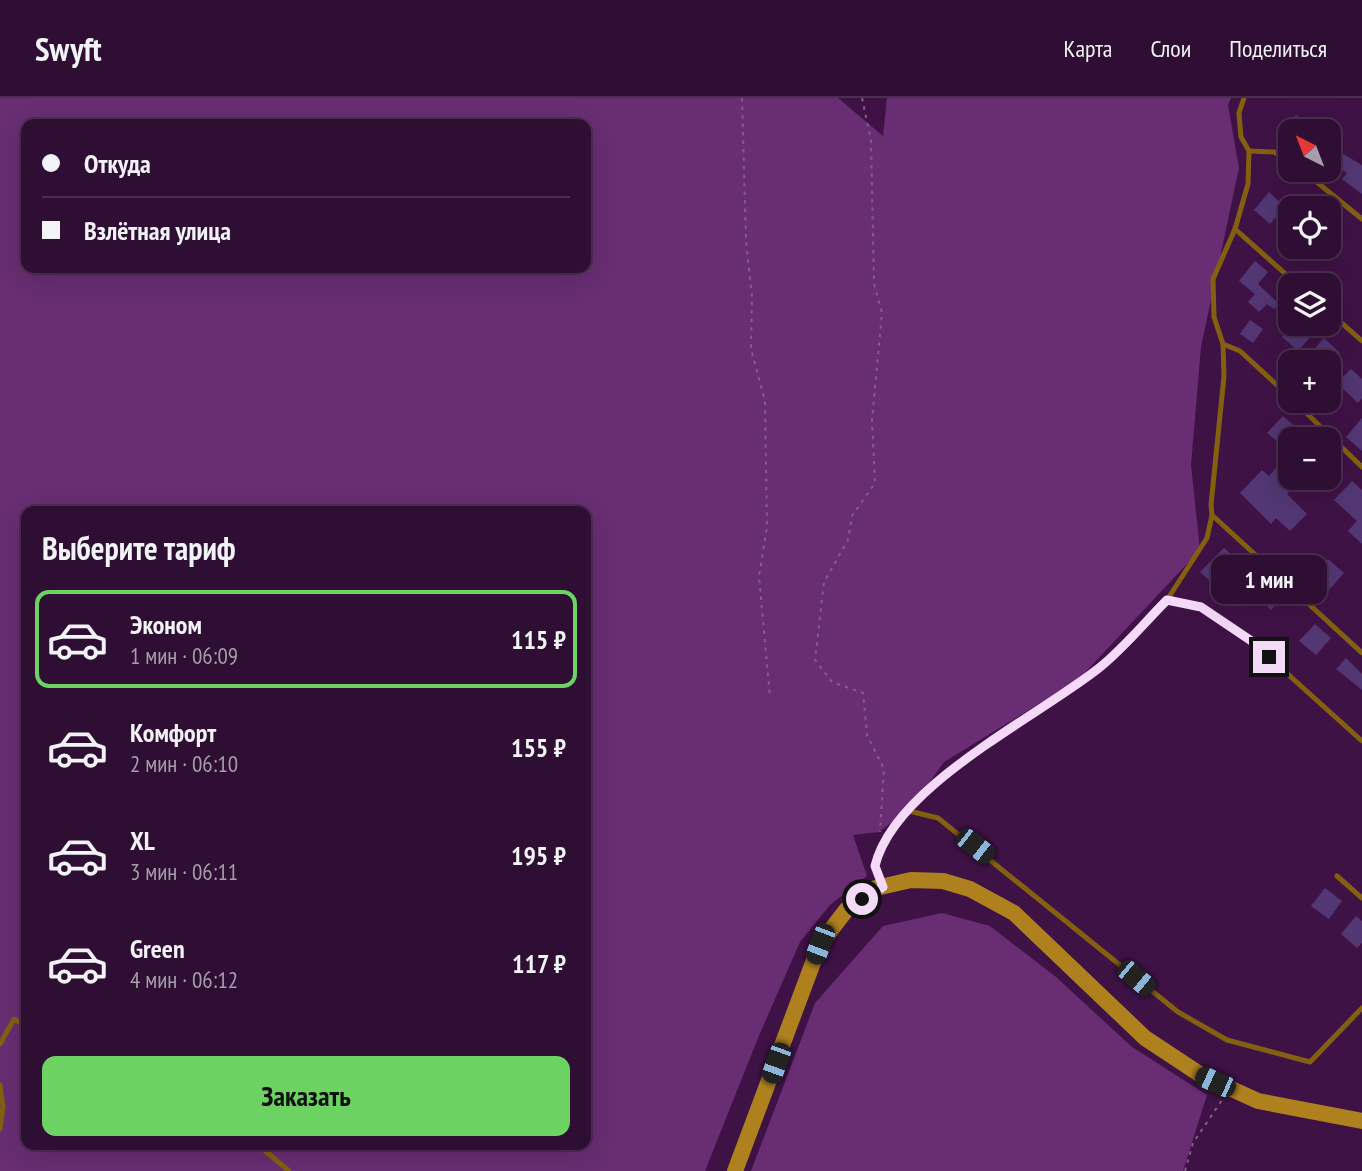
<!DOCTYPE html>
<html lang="ru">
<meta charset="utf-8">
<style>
body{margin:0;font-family:"PT Sans Narrow",sans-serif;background:#37173c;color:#f1f3f6;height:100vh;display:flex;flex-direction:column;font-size:26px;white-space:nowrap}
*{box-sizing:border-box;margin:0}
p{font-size:23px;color:#a79cac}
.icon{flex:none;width:38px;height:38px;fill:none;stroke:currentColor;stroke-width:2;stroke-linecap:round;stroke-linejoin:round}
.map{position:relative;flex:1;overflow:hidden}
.details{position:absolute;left:21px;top:408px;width:570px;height:644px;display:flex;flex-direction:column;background:#2f0e34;border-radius:14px;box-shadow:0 7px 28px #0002,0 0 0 2px #4a2e4f}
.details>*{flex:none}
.banner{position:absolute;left:21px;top:21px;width:570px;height:154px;border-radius:14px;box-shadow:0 7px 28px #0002,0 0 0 2px #4a2e4f;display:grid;align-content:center;height:154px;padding:0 21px;background:#2f0e34}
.needle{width:46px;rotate:318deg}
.fabs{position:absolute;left:1278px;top:21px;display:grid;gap:14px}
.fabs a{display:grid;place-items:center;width:63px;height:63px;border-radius:14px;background:#2f0e34;box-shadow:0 7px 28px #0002,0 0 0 2px #4a2e4f;font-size:35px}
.end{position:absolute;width:32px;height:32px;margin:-16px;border:9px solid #f4d9f8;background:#111;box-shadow:0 0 0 4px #111}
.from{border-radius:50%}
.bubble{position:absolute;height:49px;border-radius:14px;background:#2f0e34;box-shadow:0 7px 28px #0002,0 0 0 2px #4a2e4f;font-size:23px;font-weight:800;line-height:49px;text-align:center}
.car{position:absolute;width:21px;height:42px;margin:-21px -10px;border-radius:9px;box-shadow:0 0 5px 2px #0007;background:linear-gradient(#222 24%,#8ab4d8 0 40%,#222 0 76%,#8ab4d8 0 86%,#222 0)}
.banner b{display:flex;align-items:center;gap:24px;height:66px;font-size:26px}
.banner b+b{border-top:2px solid #4a2e4f}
.banner i{width:18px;height:18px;background:#f1f3f6}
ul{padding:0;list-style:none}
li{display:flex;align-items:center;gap:21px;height:98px;margin:0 14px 10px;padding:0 7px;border:4px solid transparent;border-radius:14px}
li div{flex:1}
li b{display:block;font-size:26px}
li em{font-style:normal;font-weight:800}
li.current{border-color:#6cd362}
li>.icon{width:63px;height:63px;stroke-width:1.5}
h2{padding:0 21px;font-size:32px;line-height:84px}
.button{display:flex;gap:14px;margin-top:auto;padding:14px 21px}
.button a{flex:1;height:80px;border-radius:14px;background:#6cd362;color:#111;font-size:28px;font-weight:800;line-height:80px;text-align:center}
header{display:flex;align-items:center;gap:42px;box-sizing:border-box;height:98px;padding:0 35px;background:#2f0e34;border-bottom:2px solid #4a2e4f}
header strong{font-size:33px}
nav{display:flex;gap:38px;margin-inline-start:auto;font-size:24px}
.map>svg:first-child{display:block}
.green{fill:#682d72;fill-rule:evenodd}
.building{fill:#523774}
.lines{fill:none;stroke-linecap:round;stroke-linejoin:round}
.path{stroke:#835c88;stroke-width:2;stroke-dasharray:3.5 5;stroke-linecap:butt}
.lane{stroke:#836010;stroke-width:5}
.secondary{stroke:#ae811e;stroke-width:16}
.route{stroke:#f4d9f8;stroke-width:9}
</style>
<header>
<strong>Swyft</strong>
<nav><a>Карта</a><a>Слои</a><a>Поделиться</a></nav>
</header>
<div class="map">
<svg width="1362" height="1073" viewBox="0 0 1362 1073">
<rect width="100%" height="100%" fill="#3f1246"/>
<g class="green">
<path d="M0,0H838L883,38L887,0H1231L1228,7L1239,70L1201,249L1191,367L1200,452L1078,582L944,664L912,709L879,734L853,737L867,778L830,807L800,844L758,940L705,1073H0ZM26,26H586V170H26ZM26,413H586V1046H26Z"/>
<path d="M942,815L990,828L1056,879L1132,949L1207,997L1183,1073H751L815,905L883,828Z"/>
</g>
<g class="building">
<path d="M1296,17L1317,33H1284Z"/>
<path d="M1328,47L1362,67V96L1342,81L1347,75L1328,63Z"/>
<path d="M1269,94L1285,109L1270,126L1254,112Z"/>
<path d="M1255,163L1268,174L1258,186L1279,206L1274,211L1267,206L1259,214L1248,204L1255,196L1239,183Z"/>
<path d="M1250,222L1263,231L1253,245L1240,236Z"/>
<path d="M1294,226H1302L1314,235L1298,253L1282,239Z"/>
<path d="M1324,240L1340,255L1332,263L1316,249Z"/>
<path d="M1351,271L1362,281V300L1358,305L1337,285Z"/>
<path d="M1283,318L1299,332L1284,349L1267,335Z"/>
<path d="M1362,320V353L1346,339Z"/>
<path d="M1282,363L1290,370V380H1301L1287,396L1307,416L1290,433L1276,420L1271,426L1240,395L1262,372L1269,378Z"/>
<path d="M1352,383L1362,392V446L1348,433L1357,423L1334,402Z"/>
<path d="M1224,450L1266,487L1271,481L1287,495L1271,512L1252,495L1240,509L1200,474Z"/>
<path d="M1328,461L1344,475L1329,492L1312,478Z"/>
<path d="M1315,526L1331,540L1316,557L1299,543Z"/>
<path d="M1346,560L1362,576V592L1336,571Z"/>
<path d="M1325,790L1342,803L1329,821L1311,808Z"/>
<path d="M1356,818L1362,823V845L1357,850L1341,836Z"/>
</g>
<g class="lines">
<g class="path">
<path d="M742,0L746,143L752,199L751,251L765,303L767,429L759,478L770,599"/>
<path d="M862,0L871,42L874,186L882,215L872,322L875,385L852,418L848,442L824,484L815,562L832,584L863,595L867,637L884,671L880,734"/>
<path d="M1185,1073L1193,1045L1222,1002"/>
</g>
<g class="lane">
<path d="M1244,0L1239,15L1241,39L1249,53L1248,86L1235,131L1213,181L1214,219L1223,246L1224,278L1211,407L1212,417L1362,555"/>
<path d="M1249,53L1274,54L1290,63"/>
<path d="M1302,72L1362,121"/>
<path d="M1235,131L1298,187"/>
<path d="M1328,213L1362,243"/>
<path d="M1223,246L1240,253L1290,299"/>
<path d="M1294,303L1362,369"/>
<path d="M1167,502L1201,509L1250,542L1362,643"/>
<path d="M909,713L938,720L1178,914L1227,942L1310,964L1362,910"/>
<path d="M1337,778L1362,800"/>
<path d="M882,787L875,768L891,733L941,679L1102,568L1167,502L1207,440L1212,417"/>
<path d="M0,946L14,921L26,928"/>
<path d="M0,987L3,1009L0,1031"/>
<path d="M257,1046L289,1073"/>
</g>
<path class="secondary" d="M735,1073L820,846L847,811L876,790L911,782L943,783L970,791L1014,815L1145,940L1201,977L1258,1003L1362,1023"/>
</g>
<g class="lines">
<path class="route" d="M862,801L883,789L875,768C894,688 1036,620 1099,570C1124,550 1145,524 1167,502L1201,509L1250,542L1269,559"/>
</g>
</svg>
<div class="fabs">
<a><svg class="needle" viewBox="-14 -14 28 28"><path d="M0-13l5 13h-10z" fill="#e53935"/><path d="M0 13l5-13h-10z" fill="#a79cac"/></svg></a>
<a><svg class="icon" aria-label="locate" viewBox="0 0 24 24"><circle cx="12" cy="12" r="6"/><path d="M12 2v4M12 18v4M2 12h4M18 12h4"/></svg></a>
<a><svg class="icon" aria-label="layers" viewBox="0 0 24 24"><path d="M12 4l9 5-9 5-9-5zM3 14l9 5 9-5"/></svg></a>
<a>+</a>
<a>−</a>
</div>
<i class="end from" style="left:862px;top:801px"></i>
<i class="end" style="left:1269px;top:559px"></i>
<div class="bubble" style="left:1211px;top:457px;width:116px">1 мин</div>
<i class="car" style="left:975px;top:748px;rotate:128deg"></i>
<i class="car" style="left:820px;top:846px;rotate:201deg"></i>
<i class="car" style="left:1136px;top:880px;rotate:130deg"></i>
<i class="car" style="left:776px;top:965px;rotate:200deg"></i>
<i class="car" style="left:1215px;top:984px;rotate:294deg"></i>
<div class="banner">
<b><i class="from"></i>Откуда</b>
<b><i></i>Взлётная улица</b>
</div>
<section class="details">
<h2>Выберите тариф</h2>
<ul>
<li class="current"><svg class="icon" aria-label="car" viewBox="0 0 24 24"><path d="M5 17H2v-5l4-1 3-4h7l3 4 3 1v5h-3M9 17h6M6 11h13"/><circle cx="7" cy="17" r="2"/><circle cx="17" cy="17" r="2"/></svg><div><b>Эконом</b><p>1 мин · 06:09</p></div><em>115 ₽</em></li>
<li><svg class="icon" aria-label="car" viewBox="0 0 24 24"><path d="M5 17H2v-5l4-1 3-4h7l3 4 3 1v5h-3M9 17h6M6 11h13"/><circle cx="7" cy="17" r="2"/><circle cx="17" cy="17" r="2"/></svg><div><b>Комфорт</b><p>2 мин · 06:10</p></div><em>155 ₽</em></li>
<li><svg class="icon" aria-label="car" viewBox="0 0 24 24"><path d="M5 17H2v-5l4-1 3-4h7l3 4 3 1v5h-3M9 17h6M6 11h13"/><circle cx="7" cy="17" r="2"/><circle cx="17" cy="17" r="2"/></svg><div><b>XL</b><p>3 мин · 06:11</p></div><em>195 ₽</em></li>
<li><svg class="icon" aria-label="car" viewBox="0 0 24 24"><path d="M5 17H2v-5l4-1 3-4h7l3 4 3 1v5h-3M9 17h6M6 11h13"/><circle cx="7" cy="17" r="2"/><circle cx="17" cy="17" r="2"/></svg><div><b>Green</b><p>4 мин · 06:12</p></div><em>117 ₽</em></li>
</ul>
<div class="button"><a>Заказать</a></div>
</section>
</div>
